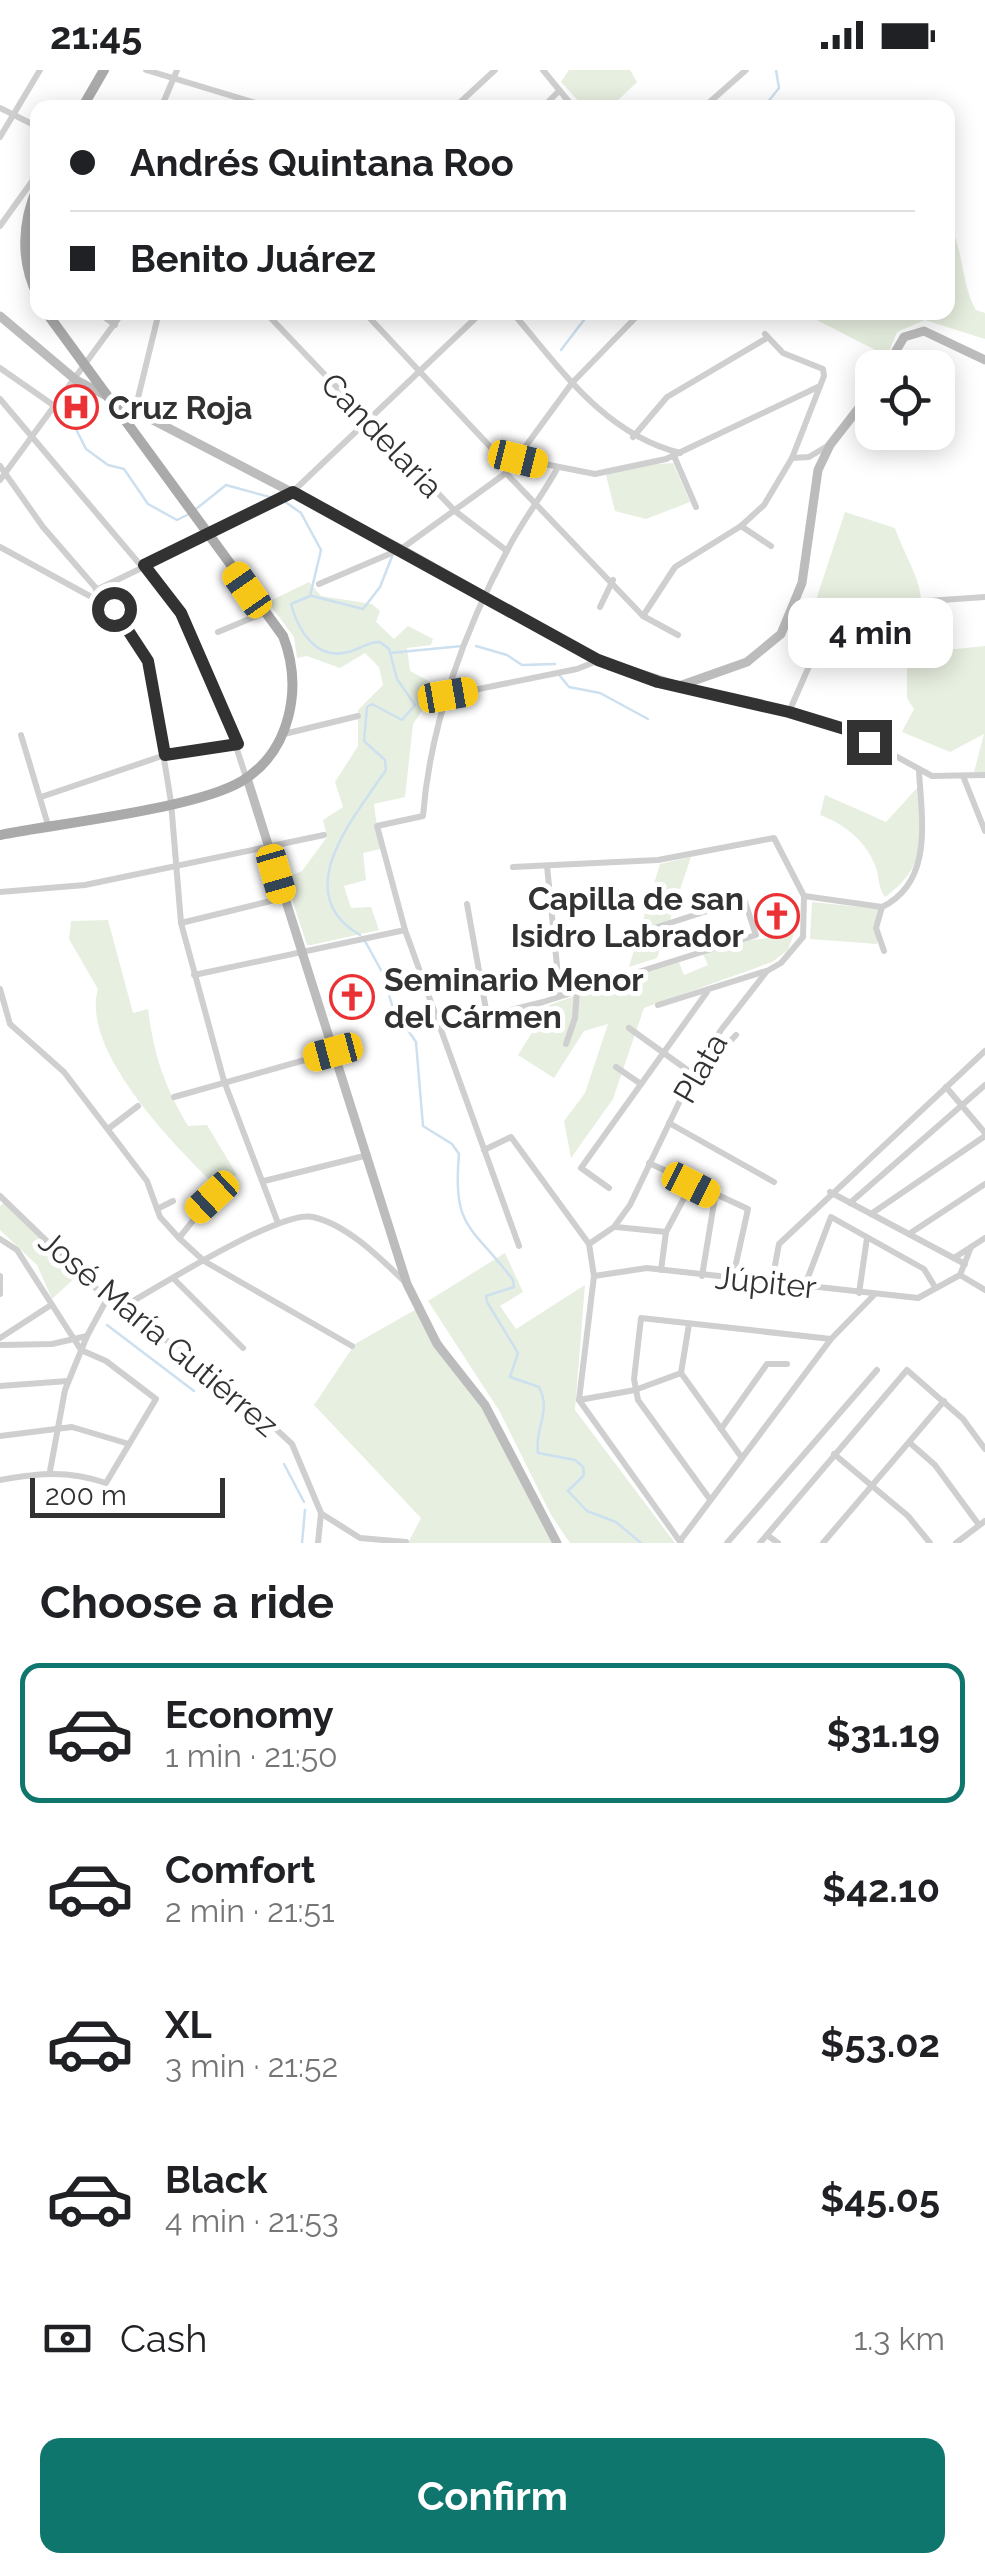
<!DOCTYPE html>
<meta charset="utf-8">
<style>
body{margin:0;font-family:Raleway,sans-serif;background:#f2f2f2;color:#202124;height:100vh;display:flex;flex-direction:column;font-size:38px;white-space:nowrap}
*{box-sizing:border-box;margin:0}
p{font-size:32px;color:#757577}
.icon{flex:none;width:55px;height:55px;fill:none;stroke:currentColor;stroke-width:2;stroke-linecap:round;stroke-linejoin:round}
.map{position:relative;height:1473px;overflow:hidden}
.drawer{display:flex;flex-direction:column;background:#fff;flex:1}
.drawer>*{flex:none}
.guide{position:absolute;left:30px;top:30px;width:925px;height:220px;border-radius:20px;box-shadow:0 5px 25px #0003;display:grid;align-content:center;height:220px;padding:0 40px;background:#fff}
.buttons{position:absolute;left:855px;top:280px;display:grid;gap:20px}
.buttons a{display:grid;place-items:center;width:100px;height:100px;border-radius:20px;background:#fff;box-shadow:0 5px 25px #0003;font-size:50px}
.scale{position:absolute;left:30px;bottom:25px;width:195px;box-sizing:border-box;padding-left:10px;border:5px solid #323232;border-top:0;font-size:28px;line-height:35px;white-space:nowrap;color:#323232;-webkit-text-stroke:8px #fff;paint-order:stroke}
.end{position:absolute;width:45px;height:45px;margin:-22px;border:12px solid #323232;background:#fff;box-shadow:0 0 0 5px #fff}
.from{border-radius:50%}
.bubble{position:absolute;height:70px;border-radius:20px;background:#fff;box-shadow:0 5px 25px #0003;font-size:32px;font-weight:700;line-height:70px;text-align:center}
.car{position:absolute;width:30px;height:60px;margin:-30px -15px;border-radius:12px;box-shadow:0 0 8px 2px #0007;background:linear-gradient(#f5c518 24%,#345 0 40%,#f5c518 0 76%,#345 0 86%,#f5c518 0)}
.guide b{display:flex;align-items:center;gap:35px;height:95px;font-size:38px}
.guide b+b{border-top:2px solid #e0e0e0}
.guide i{width:25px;height:25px;background:#202124}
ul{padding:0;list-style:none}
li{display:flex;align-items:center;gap:30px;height:140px;margin:0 20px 15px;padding:0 20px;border:5px solid transparent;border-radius:20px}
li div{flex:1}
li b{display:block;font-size:38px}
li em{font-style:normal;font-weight:700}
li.active{border-color:#0f766e}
li>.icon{width:90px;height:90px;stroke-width:1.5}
h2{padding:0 40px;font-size:45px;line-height:120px}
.pay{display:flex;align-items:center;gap:25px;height:110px;padding:0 40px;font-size:38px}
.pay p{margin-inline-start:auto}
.primary-button{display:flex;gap:20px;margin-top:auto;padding:20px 40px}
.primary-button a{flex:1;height:115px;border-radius:20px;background:#0f766e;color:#fff;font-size:40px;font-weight:700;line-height:115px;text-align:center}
.status{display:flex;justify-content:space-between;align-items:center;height:70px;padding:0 50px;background:#fff;direction:ltr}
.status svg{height:28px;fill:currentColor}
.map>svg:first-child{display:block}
.green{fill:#e7efe0}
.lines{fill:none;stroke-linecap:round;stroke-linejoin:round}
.stream{stroke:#cde0ef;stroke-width:2.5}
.street{stroke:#cfcfcf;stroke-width:6}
.secondary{stroke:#bcbcbc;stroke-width:9}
.primary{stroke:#aaa;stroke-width:10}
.route{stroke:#323232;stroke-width:12}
.labels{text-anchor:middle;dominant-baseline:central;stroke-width:10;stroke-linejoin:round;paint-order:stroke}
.poi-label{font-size:32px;font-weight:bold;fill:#323232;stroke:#fff;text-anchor:start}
.street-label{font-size:32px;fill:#323232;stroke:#fff}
</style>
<div class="status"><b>21:45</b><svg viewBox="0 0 49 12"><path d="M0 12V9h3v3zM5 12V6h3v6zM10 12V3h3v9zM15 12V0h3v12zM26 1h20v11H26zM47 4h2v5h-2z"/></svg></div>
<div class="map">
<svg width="985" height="1473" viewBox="0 0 985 1473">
<rect width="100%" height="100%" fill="#fff"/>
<g class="green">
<path d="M569,0H630L637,12L611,37H584L561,12Z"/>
<path d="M948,155C963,171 961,216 976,240L985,243V269L925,250L897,262L887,286L803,243L948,242Z"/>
<path d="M673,393L690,432L646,449L615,441L606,405L631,396Z"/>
<path d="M845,442L895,458C905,489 929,518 919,550L905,559L813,539Z"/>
<path d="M309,512L321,526L372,534L380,541L376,552L394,569L408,556L433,569L431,575L407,578L410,601L443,619L441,628L428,632L413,654L405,727L374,734L380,779L363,783L366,810L344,816L351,838L371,837L379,860L311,875H307L285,808L302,801L327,767L323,750L343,737L335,712L358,676V640L383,615L379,597L365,583L340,598L307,586L297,588L294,567L268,532Z"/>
<path d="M985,576V702H974L984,664L950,682L902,662L914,639L907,628V584Z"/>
<path d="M918,717C931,760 923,801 885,827C877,816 880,807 875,795C865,770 844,754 820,745L825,725L886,752Z"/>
<path d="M691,787L657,888L629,897L660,794Z"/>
<path d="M812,832L878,839L877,874L810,869Z"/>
<path d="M802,841L788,880L772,892L644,938L613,1029L571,1088L564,1051L585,1023L608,954L584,961L554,1008L518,985L549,935L678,890L684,905L708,895L702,882C714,878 730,870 742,870C773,869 783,869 802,841Z"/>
<path d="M108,850L133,943L148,939C154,986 164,1015 188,1056L207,1055L237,1105L212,1112C173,1074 80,979 98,919L69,869L71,851Z"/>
<path d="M7,1131L77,1206L52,1229L37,1195L0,1160V1136Z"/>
<path d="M505,1183L523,1222L500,1236L516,1259L585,1215L575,1340L675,1473H570L551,1445L500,1342L428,1231Z"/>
<path d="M420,1237L497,1361L555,1473H408L421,1448L314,1335L355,1274Z"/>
</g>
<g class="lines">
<g class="stream">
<path d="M763,38L779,18L776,0"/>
<path d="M561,280L590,242"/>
<path d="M59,340L71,349L86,379L108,395L124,399L148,434L177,450L189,444"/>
<path d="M284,431L301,443L321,480L310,526L291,534C298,560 316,591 348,582C360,579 367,572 380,572L389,579L397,609L415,635L402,650L372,634L367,637L364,671L385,690L386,700C353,749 288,823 360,865"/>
<path d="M196,439L226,415L277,429"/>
<path d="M312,526L363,539L380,517L393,484"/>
<path d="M476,576L507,585L522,595L555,594"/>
<path d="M390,583L462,576"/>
<path d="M560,606L569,617L600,623L648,649"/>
<path d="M365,871L382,902L393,938L416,972L423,1056L452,1074L459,1084C452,1160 472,1155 513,1210L514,1217L486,1226L487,1232L518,1283L510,1307L539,1317C552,1342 534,1358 538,1383L575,1390L583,1397L584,1405L568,1421L587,1441L616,1452L641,1473"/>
<path d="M107,1255L194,1321"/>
<path d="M284,1394L304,1432"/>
<path d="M302,1473L305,1440"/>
</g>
<g class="street">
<path d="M146,0L272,38"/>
<path d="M543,0L574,38"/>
<path d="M0,38L38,57"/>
<path d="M161,38L177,0"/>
<path d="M454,38L495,0"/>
<path d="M542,38L559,21"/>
<path d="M703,38L746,0"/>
<path d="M0,67L40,0"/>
<path d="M0,156L38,103"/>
<path d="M265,242L455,441L507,481"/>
<path d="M364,242L510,398"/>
<path d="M512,242C561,299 604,364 680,383"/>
<path d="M99,243L115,255"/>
<path d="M0,298L56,337"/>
<path d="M0,329L181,543L220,628L246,707"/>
<path d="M135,340L159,242"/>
<path d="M633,367L667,327L767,268"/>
<path d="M674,386L696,437"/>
<path d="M792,388L809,387L829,375"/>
<path d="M519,389L595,404L666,389L820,316"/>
<path d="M0,396L43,457L114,539L148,591L171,732L181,853L224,1011L278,1153"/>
<path d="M506,403L643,546L678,565"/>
<path d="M0,410L123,242"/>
<path d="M741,456L771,476"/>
<path d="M0,477L108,536"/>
<path d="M319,514L401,479L506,403L572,313L641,242"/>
<path d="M96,520L285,429L482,242"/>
<path d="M600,537L613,510"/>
<path d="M643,546L675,497L741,456L764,435L792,388L824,306L823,299L783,283L765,264"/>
<path d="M218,562L264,543"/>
<path d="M679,616L848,660L932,706L985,705"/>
<path d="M449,625L577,599L597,591"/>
<path d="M789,642L813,587L824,548L908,561L923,551L927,531L985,527"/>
<path d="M284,664L358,646"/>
<path d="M21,665L48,755"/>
<path d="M963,706L985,761"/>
<path d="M41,727L165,685L238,674"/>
<path d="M547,796L560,926"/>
<path d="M513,797L658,790L774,768L804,826L803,867L781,893L767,901L721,960L687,1016L630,1135L614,1157L589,1174"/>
<path d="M0,822L85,815L324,765"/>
<path d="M804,826L882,837"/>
<path d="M467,834L487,945"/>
<path d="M882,837C935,811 921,746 919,700"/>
<path d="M882,837L876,858L884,881"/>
<path d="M181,853L283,828"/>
<path d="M194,905L405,860"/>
<path d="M0,919L10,954L64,1002L147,1111L160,1147L179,1168L204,1191L352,1276"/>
<path d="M658,935L766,901"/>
<path d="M441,957L543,932L756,865L744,829L642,862"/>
<path d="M629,958L693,1004"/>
<path d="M566,974L575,948L577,920"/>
<path d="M616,997L641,1014"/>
<path d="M691,1012L736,965"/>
<path d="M946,1017L985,1063"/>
<path d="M174,1027L333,982"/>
<path d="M669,1053L774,1112"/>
<path d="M108,1059L138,1036"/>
<path d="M484,1080L511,1067L589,1174L594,1206L579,1330L681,1473"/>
<path d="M649,1093L748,1139L733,1207"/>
<path d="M264,1111L368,1085"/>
<path d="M609,1118L581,1098L707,922"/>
<path d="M830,1122L965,1194"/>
<path d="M0,1126L107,1229L222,1309L292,1374L321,1443L318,1473"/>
<path d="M850,1133L985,1015"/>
<path d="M157,1139L173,1131"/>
<path d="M871,1144L985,1066"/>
<path d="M616,1157L666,1162"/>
<path d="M909,1164L985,1114"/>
<path d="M179,1168L212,1127L235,1120"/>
<path d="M0,1169L17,1180L81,1280L106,1291L156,1329L106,1413C67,1400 40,1403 0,1410"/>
<path d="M519,1176L405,860L377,756L423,746C430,654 465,559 509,477C523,450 542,426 557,399"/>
<path d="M954,1188L985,1168"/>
<path d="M661,1200L666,1162L691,1115"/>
<path d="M960,1205L985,1220"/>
<path d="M0,1206V1224"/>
<path d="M594,1206L647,1198L918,1228L960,1205L971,1177"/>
<path d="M702,1206L715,1127"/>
<path d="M174,1209L243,1278"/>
<path d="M772,1211L779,1174L985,981"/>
<path d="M805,1215L831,1147L924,1199L935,1217"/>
<path d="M859,1223L867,1168"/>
<path d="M121,1238C155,1219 281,1139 313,1147C348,1155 381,1189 406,1213"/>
<path d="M689,1254L681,1303L742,1388"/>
<path d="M0,1268L51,1235"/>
<path d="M0,1275L52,1274L87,1266L107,1229"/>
<path d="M0,1316L68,1311"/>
<path d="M579,1330L635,1320L681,1303"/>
<path d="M721,1359L767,1294H787"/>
<path d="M0,1366L72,1357L129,1374"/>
<path d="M910,1373L935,1395L979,1455"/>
<path d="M834,1384L908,1446L930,1473"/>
<path d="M50,1401L65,1320L87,1266"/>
<path d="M709,1428L638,1330L634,1309L641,1248L831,1269"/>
<path d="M322,1444L360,1468L406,1472"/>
<path d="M767,1465L778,1473"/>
<path d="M680,1471L831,1269L874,1225"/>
<path d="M727,1473L877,1300"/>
<path d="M760,1473L907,1300L963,1349L985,1379"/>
<path d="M823,1473L944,1331"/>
<path d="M956,1473L985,1451"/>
</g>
<g class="secondary">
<path d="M0,246L76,310L401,479L598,590L679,616L747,592L781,564L802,513L818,400L830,375L872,321"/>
<path d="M886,298L904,267L924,261L985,290"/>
<path d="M247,708L407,1214L437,1274L485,1335L557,1473"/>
</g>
<g class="primary">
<path d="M82,38L104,0"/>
<path d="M38,116C22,152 20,191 38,226"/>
<path d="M0,765C60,753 195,739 242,711C291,681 303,617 283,566L46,242"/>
</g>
</g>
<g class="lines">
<path class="route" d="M114,539L148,591L165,685L238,674L181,543L144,495L293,422L598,590L658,612L789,642L848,660L869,672"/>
</g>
<defs>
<g id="hospital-ring" transform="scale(2.25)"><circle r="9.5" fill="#fff" stroke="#ec3135" stroke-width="1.5"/><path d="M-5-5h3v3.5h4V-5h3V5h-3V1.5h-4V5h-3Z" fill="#ec3135"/></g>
<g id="church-ring" transform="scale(2.25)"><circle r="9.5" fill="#fff" stroke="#ec3135" stroke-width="1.5"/><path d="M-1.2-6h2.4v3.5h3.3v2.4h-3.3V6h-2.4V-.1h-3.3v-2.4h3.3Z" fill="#ec3135"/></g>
</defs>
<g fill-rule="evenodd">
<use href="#hospital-ring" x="76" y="337"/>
<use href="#church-ring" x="777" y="846"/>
<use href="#church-ring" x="352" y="927"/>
</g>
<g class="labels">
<g class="poi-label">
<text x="108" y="337">Cruz Roja</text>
<text x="744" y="828" text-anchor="end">Capilla de san<tspan x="744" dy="37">Isidro Labrador</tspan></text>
<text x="384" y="909">Seminario Menor<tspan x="384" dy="37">del Cármen</tspan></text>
</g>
<g class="street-label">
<text transform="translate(382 365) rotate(46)">Candelaria</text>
<text transform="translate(700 998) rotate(-60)">Plata</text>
<text transform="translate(766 1212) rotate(6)">Júpiter</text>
<text transform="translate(159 1263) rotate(40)">José María Gutiérrez</text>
</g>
</g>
</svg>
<div class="buttons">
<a><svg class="icon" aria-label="locate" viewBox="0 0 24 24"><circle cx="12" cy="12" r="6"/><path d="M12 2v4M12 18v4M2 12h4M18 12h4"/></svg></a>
</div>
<div class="scale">200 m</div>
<i class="end from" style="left:114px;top:539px"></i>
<i class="end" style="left:869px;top:672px"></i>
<div class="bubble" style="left:788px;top:528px;width:165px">4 min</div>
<i class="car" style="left:518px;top:389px;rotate:104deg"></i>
<i class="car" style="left:247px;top:520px;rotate:325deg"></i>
<i class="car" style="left:448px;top:625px;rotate:80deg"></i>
<i class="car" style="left:276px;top:804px;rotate:164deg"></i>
<i class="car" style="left:333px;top:982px;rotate:255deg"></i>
<i class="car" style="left:691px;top:1115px;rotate:117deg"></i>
<i class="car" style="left:212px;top:1127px;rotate:227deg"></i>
<div class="guide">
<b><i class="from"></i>Andrés Quintana Roo</b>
<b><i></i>Benito Juárez</b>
</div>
</div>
<section class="drawer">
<h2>Choose a ride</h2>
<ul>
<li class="active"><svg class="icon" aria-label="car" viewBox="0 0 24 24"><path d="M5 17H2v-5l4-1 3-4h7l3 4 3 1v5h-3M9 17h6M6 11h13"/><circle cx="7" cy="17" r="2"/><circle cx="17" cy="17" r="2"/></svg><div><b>Economy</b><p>1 min · 21:50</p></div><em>$31.19</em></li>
<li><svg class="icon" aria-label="car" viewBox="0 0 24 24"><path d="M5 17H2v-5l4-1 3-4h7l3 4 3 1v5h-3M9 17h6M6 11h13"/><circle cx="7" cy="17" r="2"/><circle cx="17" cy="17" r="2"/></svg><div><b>Comfort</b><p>2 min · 21:51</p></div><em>$42.10</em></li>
<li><svg class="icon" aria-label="car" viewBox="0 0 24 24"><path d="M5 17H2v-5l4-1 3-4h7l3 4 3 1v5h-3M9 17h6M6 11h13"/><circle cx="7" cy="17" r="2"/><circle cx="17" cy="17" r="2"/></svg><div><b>XL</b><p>3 min · 21:52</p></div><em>$53.02</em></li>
<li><svg class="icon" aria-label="car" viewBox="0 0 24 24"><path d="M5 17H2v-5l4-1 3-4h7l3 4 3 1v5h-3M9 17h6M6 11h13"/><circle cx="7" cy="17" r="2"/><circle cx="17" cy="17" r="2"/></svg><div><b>Black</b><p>4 min · 21:53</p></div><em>$45.05</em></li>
</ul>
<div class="pay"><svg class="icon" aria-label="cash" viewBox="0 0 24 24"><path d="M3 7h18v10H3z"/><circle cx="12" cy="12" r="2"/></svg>Cash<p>1.3 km</p></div>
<div class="primary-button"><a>Confirm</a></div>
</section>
